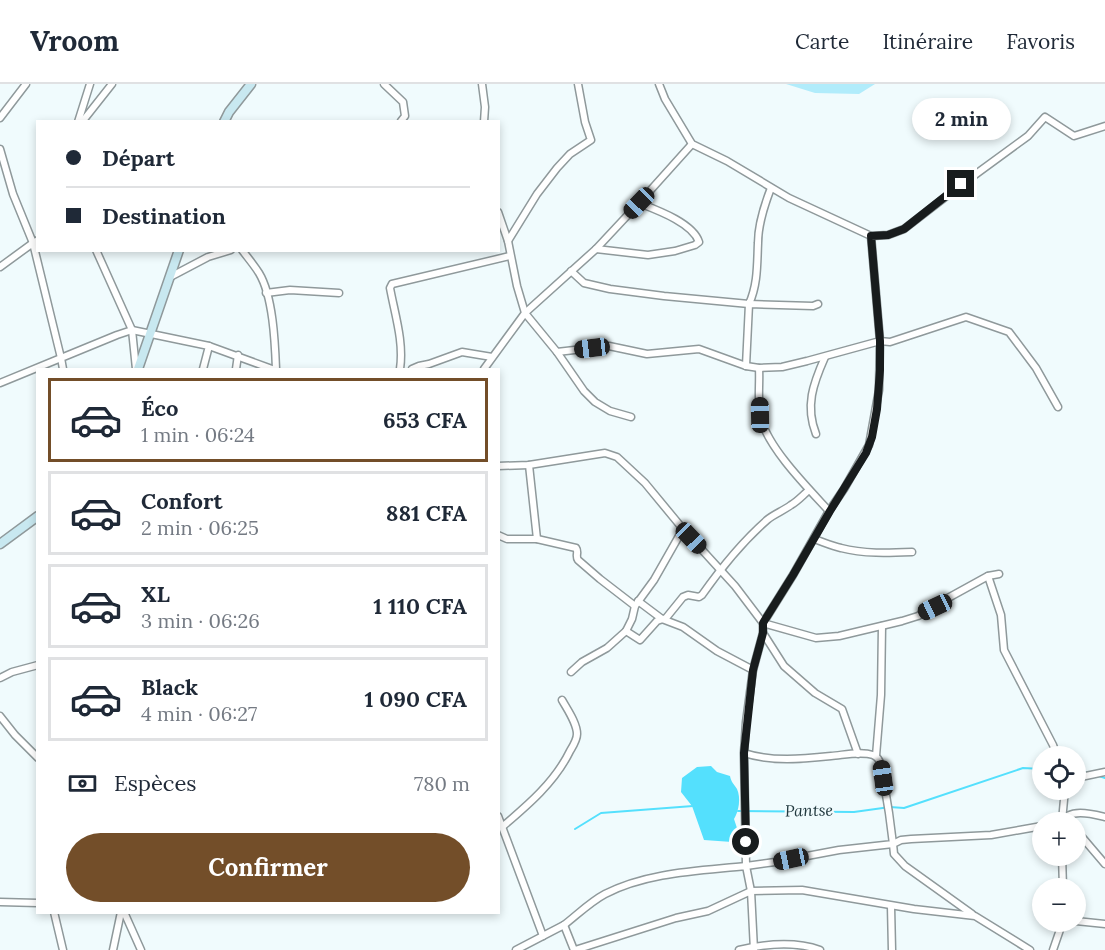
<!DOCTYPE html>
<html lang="fr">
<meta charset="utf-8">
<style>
body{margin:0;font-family:Lora,serif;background:#f2f2f3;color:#1f2937;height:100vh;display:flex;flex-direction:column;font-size:22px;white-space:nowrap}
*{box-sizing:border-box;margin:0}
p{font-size:20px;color:#747a83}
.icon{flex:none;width:33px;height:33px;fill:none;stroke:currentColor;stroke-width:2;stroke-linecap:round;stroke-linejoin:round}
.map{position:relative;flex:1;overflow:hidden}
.details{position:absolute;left:36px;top:284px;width:464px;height:546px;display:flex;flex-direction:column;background:#fff;border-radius:0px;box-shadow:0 3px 9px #0003}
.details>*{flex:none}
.hud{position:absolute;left:36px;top:36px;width:464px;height:132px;border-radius:0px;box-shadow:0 3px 9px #0003;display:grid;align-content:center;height:132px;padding:0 30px;background:#fff}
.controls{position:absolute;left:1032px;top:662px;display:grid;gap:12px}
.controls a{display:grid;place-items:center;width:54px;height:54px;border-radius:50%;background:#fff;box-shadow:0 3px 9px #0003;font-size:30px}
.end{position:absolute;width:27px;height:27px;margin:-14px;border:8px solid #181c1d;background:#fff;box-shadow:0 0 0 3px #fff}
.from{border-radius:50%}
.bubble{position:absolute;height:42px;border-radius:21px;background:#fff;box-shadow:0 3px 9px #0003;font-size:20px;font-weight:800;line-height:42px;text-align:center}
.car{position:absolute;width:18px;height:36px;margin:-18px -9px;border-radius:8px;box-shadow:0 0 4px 2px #0007;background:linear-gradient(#222 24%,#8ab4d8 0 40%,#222 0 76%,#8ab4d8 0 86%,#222 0)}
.hud b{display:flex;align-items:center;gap:21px;height:57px;font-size:22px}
.hud b+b{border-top:2px solid #e0e1e3}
.hud i{width:15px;height:15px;background:#1f2937}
ul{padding:10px 0 0;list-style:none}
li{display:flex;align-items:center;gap:18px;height:84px;margin:0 12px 9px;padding:0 18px;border:3px solid #e0e1e3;border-radius:0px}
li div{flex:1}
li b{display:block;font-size:22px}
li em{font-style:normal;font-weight:800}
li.current{border-color:#734e29}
li>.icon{width:54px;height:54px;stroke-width:1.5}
.pay{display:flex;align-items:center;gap:15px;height:66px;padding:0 30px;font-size:22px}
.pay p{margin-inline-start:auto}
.cta{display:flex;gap:12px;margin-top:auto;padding:12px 30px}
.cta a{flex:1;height:69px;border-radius:36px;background:#734e29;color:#fff;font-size:24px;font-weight:800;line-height:69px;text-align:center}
header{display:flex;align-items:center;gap:36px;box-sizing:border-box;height:84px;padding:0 30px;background:#fff;border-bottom:2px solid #e0e1e3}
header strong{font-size:28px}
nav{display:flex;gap:33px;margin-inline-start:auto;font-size:21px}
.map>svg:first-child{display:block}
.green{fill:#b1ecfb}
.water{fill:#54e0fd}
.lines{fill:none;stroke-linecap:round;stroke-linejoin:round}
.stream{stroke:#54e0fd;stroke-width:2}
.street-casing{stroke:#8f999b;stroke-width:9}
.secondary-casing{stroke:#8f999b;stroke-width:11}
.street{stroke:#fff;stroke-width:6}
.secondary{stroke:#c8e8f0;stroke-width:8}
.route{stroke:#181c1d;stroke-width:8}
.labels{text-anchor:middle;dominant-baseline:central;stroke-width:4.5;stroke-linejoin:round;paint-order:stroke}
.water-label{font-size:16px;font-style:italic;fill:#21383e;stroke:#f0fbfd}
</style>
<header>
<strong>Vroom</strong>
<nav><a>Carte</a><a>Itinéraire</a><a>Favoris</a></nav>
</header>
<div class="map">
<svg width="1105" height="866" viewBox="0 0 1105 866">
<rect width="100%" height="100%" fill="#f0fbfd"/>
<path class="green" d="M786,0H875L859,10L815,9Z"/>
<path class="water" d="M711,682L717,688L730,692C731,698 734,700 737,705C741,714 739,727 734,735L739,750L732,758L704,756L692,722L681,708L682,694L697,683Z"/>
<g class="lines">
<g class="stream">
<path d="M1076,687L1090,689"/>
<path d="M1099,692L1105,694"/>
<path d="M738,727L854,728L890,723L904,724L1023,684L1042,685"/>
<path d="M575,745L601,729L693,722"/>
</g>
<g class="street-casing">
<g id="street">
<path d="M384,0L403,18L405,32L401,37"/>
<path d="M482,0L485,23L484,38"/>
<path d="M659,0L665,15L692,60L727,77L789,114L871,152L880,257L890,258L966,233L1009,248L1036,284L1058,323"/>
<path d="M0,34L26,0"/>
<path d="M78,38L90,0"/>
<path d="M82,38L112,0"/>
<path d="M0,65L13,110L33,159L38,156"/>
<path d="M871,152L888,151L904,145L961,101L1028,52L1045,33L1074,52L1105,42"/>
<path d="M508,157L537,110L557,84L570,70L591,56L585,38L578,0"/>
<path d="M596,165L648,171L675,167L695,161L699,158C693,139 657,126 639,119"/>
<path d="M96,166L132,246L136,285"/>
<path d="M242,166C248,174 254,181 259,189C273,212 275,258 276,285"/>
<path d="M0,183L33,159L61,274L0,299"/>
<path d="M571,187L584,199L610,205L664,212L749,220C758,200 757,180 758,159C758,140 764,122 771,104"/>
<path d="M170,193L208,173L231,166"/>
<path d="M266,209L290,206L339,209"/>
<path d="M209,262L272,285"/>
<path d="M746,282L749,220L813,222L818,220"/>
<path d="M759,284C760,300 757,319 761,335C769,365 808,404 829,427"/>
<path d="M63,285L61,274L117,251L132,246L209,262L203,285"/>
<path d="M236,285L238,271"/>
<path d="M400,285C404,258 395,231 390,204L392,200L510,172"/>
<path d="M412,285L419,282L429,280L462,268L492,273"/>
<path d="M484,285L525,229L517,202L508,157L498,128"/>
<path d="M631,333L610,327L595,318L584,307L557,268L525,229L596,165L639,119L692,60"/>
<path d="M816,350C805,322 813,300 825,273"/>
<path d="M529,381L537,455"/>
<path d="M498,382L529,381L605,369L617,373L645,399L683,445L735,502L763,539L793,491L829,427L844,405L869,361L879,306L880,257L807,277L782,283L759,284L746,282L699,265L647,270L609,262L557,268"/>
<path d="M498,451L507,455H537L576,464C579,468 575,472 578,476L600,495L635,522"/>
<path d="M814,455C823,458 832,462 841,464C864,470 888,469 912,468"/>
<path d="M988,492L1001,531L1004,566L1053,661L1057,672"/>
<path d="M638,517L662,535L683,543L717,567L753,586"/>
<path d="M626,547L640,556L657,537L666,534L683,513L688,511L699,513L702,511C721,484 742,458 767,436C774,430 783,427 791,421C798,417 803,411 809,406"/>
<path d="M763,549L784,582L815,609L842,625L858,670"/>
<path d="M571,588L582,578L607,564L626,547L632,535L635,522L654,496L683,445"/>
<path d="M0,594L12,588L38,581"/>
<path d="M0,632L15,651L38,674"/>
<path d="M744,669C772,678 802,675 831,672C844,671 861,667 873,671C878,673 879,676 881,681L889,729L893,760L839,766L775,778L746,782L744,669L746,638L753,586L763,549V539L816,554L839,552L902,537L918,532L935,523L948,514L988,492L999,490"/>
<path d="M876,672L881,611L882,542"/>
<path d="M1076,694L1105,688"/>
<path d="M498,732L543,852"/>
<path d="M1062,737L1065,705"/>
<path d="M1062,738C1069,724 1092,730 1105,733"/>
<path d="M502,743C528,721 555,698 570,667C573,662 577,656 577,650C577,639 567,625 562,616"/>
<path d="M1076,746L1105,780"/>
<path d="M1062,771L1063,804"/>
<path d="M0,818L38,819"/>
<path d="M891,822L892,866"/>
<path d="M54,828L63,866"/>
<path d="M124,828L141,866"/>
<path d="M972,830L905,782L894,770L893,760L901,756L911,755L991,751L1042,742"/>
<path d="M1076,837L1105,840"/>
<path d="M564,841C577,831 590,818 605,810C648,788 699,787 746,782L751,807L802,806L914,825L975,832L1030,866"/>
<path d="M113,866L121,828"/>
<path d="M516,866L564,841L574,866"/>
<path d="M575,866L676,834L708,827L751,807L754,866"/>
<path d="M739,866C765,860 795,857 820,866"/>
<path d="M1053,866L1063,837"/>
</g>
</g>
<g class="secondary-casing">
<g id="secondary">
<path d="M224,38L229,28L251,0"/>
<path d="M138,285L179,166"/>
<path d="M0,460L38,432"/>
</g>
</g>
<use href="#street" class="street"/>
<use href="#secondary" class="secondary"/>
</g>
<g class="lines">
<path class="route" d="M746,758L744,669L753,586L763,549V539L793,491L830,427L866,369L872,353L877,325L880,286V257L871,152L888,151L904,145L961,100"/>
</g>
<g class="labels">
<g class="water-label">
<text transform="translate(809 726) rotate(-1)">Pantse</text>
</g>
</g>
</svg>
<div class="controls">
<a><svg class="icon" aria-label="locate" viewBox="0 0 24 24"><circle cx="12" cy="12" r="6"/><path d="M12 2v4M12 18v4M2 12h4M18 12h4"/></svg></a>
<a>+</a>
<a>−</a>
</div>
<i class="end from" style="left:746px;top:758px"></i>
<i class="end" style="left:961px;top:100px"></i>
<div class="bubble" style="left:912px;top:14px;width:99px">2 min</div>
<i class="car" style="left:639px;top:119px;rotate:224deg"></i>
<i class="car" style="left:592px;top:264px;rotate:263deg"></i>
<i class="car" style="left:760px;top:331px;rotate:359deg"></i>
<i class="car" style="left:691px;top:454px;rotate:136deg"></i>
<i class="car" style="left:935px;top:523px;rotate:245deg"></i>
<i class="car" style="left:883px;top:694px;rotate:352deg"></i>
<i class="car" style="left:791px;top:775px;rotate:258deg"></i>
<div class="hud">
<b><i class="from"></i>Départ</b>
<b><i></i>Destination</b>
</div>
<section class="details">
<ul>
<li class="current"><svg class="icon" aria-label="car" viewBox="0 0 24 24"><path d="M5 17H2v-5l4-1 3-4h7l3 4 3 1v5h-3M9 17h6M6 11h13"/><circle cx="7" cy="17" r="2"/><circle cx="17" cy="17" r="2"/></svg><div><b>Éco</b><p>1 min · 06:24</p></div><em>653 CFA</em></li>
<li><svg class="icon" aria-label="car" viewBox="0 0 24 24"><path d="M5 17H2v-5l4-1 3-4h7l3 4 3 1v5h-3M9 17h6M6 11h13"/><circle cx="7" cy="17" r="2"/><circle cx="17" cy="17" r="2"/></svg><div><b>Confort</b><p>2 min · 06:25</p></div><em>881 CFA</em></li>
<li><svg class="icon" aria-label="car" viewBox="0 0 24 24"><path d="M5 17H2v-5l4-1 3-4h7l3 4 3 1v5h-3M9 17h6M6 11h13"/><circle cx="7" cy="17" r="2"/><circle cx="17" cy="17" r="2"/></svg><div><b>XL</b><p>3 min · 06:26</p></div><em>1 110 CFA</em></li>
<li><svg class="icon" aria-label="car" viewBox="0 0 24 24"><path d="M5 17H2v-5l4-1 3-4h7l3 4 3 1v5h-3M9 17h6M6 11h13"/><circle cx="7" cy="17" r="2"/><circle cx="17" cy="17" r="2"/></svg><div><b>Black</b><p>4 min · 06:27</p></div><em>1 090 CFA</em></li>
</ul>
<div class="pay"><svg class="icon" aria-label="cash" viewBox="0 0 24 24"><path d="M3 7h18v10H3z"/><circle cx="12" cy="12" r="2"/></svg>Espèces<p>780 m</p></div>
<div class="cta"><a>Confirmer</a></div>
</section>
</div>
